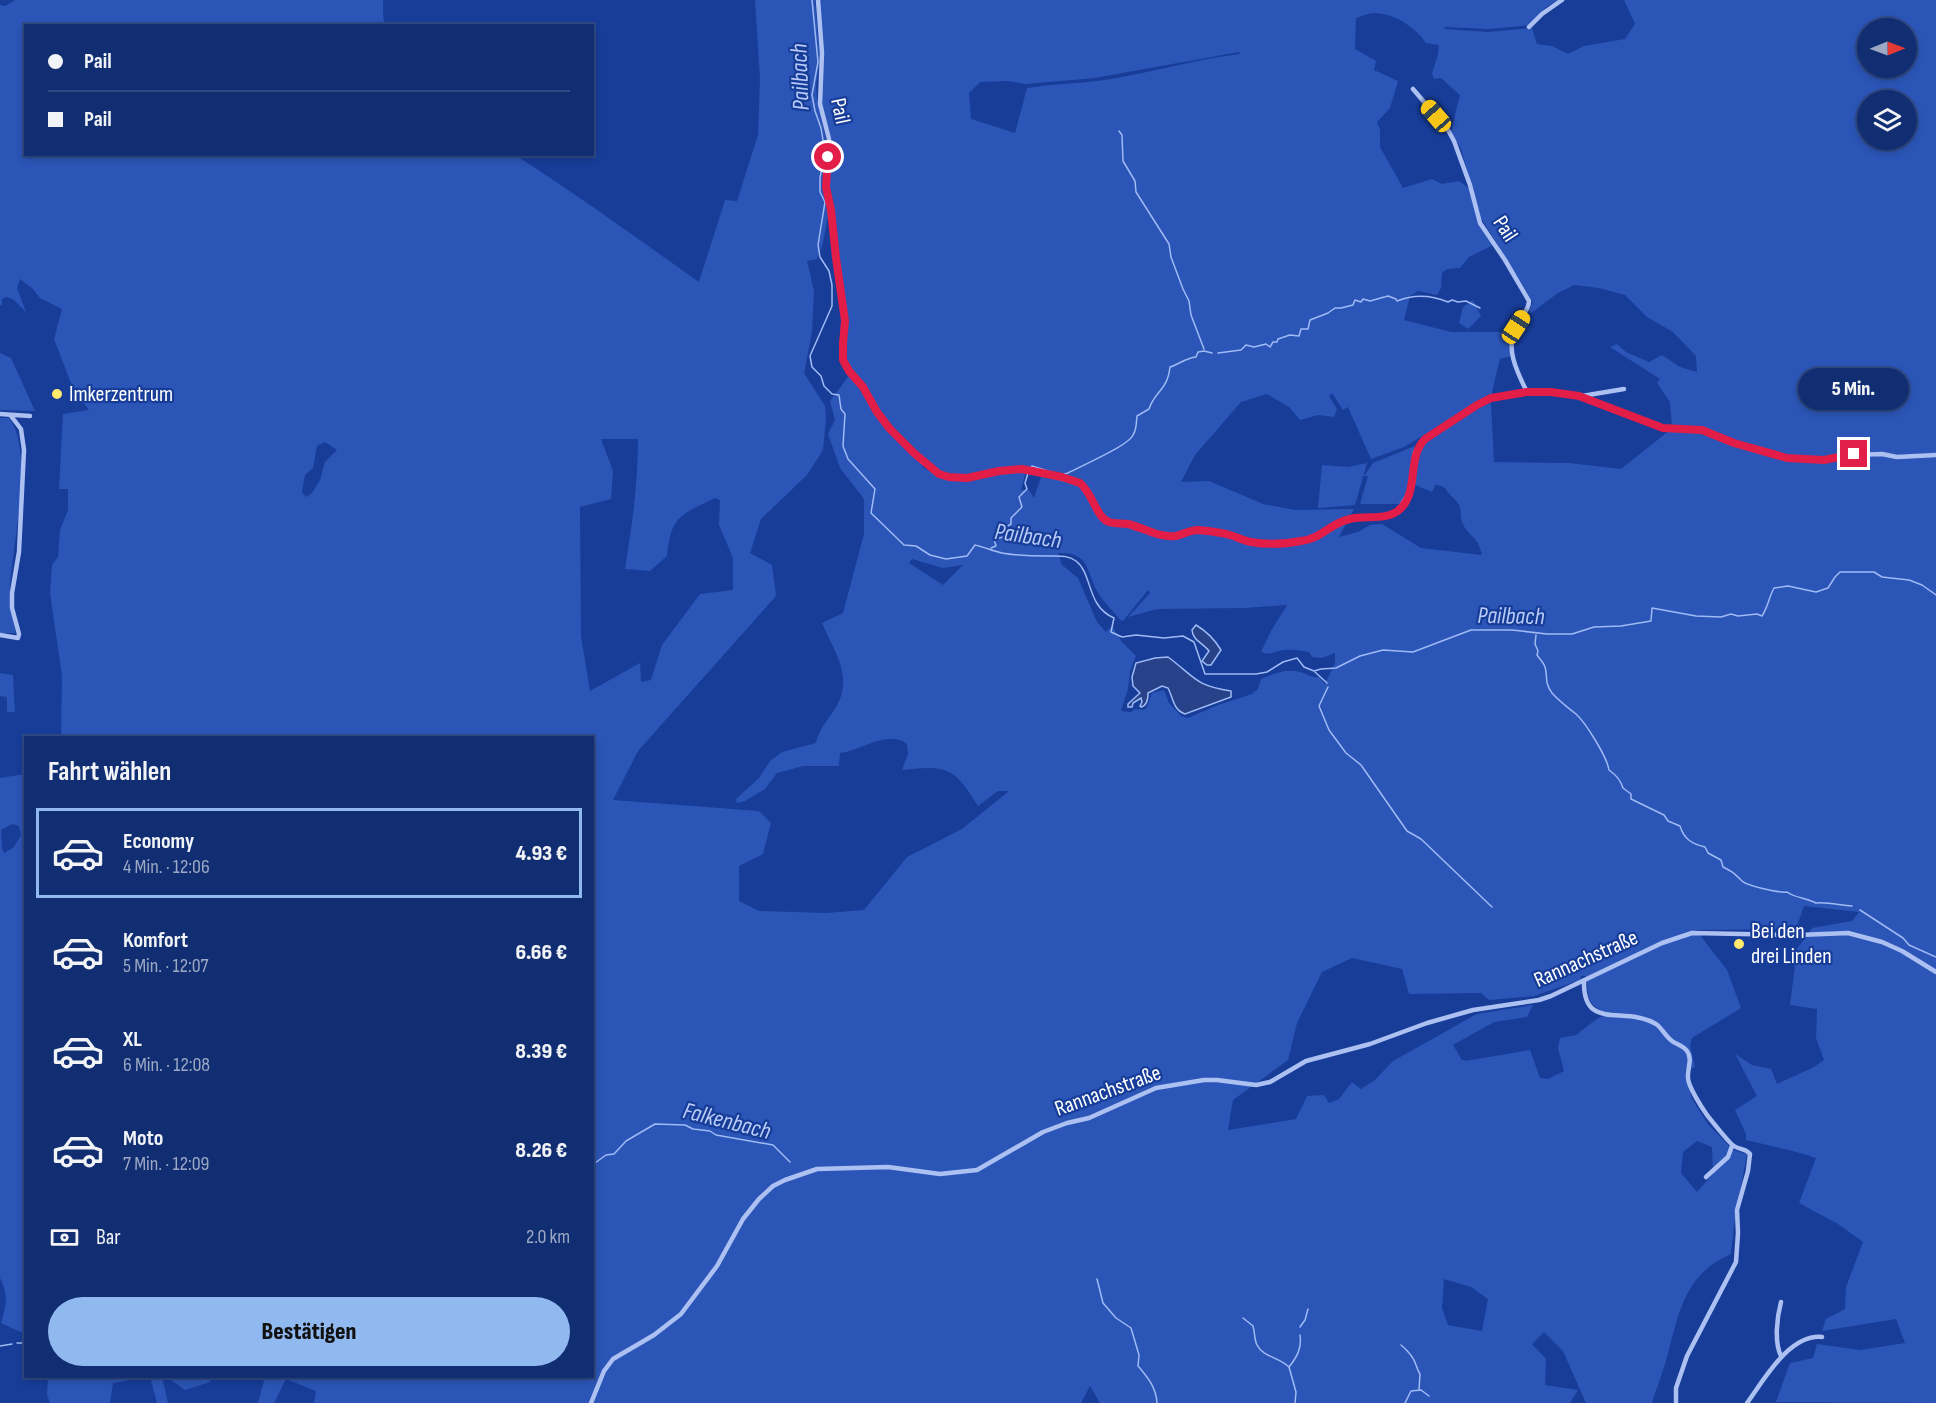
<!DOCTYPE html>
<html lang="de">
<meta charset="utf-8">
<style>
body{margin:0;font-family:"Sofia Sans Condensed",sans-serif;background:#1e3a7b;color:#f1f3f6;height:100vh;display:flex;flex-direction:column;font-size:22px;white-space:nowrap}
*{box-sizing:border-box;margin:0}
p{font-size:20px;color:#9ca8c4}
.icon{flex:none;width:33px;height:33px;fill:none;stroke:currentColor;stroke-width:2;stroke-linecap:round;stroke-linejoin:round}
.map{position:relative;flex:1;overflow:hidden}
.side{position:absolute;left:24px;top:736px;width:570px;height:642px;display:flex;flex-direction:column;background:#112e73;border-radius:0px;box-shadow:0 3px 9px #0003,0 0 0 2px #304a85}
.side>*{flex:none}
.hud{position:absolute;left:24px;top:24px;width:570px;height:132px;border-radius:0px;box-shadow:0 3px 9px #0003,0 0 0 2px #304a85;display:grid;align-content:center;height:132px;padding:0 24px;background:#112e73}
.needle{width:39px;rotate:89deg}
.fabs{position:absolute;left:1857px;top:18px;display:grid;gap:12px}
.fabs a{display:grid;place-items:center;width:60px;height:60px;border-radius:50%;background:#112e73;box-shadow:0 3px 9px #0003,0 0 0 2px #304a85;font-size:30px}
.end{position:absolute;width:27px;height:27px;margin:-14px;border:8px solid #e11d48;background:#fff;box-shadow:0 0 0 3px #fff}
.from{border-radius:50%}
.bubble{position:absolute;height:42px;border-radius:21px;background:#112e73;box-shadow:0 3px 9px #0003,0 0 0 2px #304a85;font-size:20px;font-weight:800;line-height:42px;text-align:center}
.car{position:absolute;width:18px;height:36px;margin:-18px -9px;border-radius:8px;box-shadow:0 0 4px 2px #0007;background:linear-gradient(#f5c518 24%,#345 0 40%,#f5c518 0 76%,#345 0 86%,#f5c518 0)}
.hud b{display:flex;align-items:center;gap:21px;height:57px;font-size:22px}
.hud b+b{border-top:2px solid #304a85}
.hud i{width:15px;height:15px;background:#f1f3f6}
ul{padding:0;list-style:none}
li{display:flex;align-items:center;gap:18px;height:90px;margin:0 12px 9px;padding:0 12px;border:3px solid transparent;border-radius:0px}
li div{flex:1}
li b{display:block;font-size:22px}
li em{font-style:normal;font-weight:800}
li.current{border-color:#90b9f0}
li>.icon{width:54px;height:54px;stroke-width:1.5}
h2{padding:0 24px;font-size:27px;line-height:72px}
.pay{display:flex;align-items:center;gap:15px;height:66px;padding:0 24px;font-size:22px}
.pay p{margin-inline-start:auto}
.primary-button{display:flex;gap:12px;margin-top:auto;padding:12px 24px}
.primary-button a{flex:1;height:69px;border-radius:36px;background:#90b9f0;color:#111;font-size:24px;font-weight:800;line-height:69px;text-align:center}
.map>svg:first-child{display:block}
.green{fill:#2b55b7;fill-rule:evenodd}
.water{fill:#274288;stroke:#9fbaf4;stroke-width:1.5}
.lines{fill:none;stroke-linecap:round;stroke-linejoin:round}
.stream{stroke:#9fbaf4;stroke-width:1.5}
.minor{stroke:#acc1f2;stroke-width:4.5}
.route{stroke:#e11d48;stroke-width:8}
.poi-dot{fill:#ffea6d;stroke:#173d99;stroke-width:2}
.labels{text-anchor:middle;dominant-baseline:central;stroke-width:4.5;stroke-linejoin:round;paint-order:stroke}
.street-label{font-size:22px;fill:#fff;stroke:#173d99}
.poi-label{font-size:22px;fill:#fff;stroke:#173d99;text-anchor:start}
.water-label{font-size:24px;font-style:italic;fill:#b9ccf8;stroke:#173d99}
</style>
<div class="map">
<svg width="1936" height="1403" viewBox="0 0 1936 1403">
<rect width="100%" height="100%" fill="#173d99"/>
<g class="green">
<path d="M15,0H383V16L385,25L26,26V154L515,155C578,195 638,239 699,282L725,200L737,201L758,135L760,78L755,0H815L820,58L816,85L817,99L827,143L823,186L828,216L823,243L817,259L807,261L814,291L812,332L804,373L825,406L826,419L823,450L807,475L761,519L750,553L772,565L776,596L638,751L613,800L759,811L771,823L763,854L739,866V901L759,911L826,913L864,910L907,857L962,829L1009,791H998L978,806C954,767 947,765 902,770L908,754L907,744C888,729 861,751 840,753L839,766H803L777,773L765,789L745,801L737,803L736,799L759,778L770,761L782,752L816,743C819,728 829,719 836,707C854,677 834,651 822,623L843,613L864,534V499L840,468L828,434L835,420L830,401L848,377L858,381L885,427L924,468L947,480L949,478L933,470L922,462L890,429L877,412L859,380L849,371L843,360V343L845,321L836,259L831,210L826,187L829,139L820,104L822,53L818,0H1558L1546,7L1530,25L1489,29L1445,27L1444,29L1488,32L1532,28L1537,44L1552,46L1568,54L1584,46L1625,39L1635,24L1624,0H1936V453L1898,455L1883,452L1864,453L1863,451L1857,454L1818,459L1786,456L1758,450L1705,430L1694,427H1672L1670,402L1657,383L1660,379L1610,347L1617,344L1626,352L1649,362L1662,355L1680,367L1697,372L1696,356L1673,332L1647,317L1625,295L1599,288L1574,285L1558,293L1531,313L1529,311L1533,302L1481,218L1461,149L1451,131L1460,95L1441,78L1434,79L1432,73L1438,55L1439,45L1426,43C1415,27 1394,13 1374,13C1368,13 1362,16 1356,18L1355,49L1376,61L1374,70L1398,81L1390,108L1377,122L1380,130V147L1403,188L1432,179L1442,184L1459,181L1470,189L1477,220L1493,245L1469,257L1460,268L1447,269L1442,273L1441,288L1437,295L1418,291L1410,296L1404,320L1451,332H1507L1512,356L1500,359L1491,396L1474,405L1404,447L1371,459L1348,407L1343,410L1332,393L1329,396L1337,409L1334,417L1318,415L1300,420L1289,407L1267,394L1241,402L1195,455L1181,482L1209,481L1263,504L1295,510L1354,509L1339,537L1358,532L1370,525L1382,524L1421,548L1482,555C1478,535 1468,537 1462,522C1460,516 1462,508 1458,503C1453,497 1449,495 1445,488L1436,484L1432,492L1415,485C1411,474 1416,456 1422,445L1477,408L1491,403L1494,462L1569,463L1621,469L1670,430L1702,431L1754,451L1795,460H1826L1853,456L1864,465L1863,456L1883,455L1898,458L1936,457V1403L1776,1402L1790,1363L1813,1358L1817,1344L1860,1350L1905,1343L1896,1319L1822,1331L1826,1319L1845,1309L1846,1287L1863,1242L1838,1224L1799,1203L1816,1158C1793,1150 1769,1146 1746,1140V1134L1735,1110L1757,1096L1735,1054L1752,1065L1771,1069L1777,1084L1812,1068L1824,1060L1816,1038L1817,1009L1790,1005L1797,949L1812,928L1852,921L1859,912L1804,906L1796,929L1696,930L1727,970L1741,1008L1692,1038L1690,1045L1695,1067L1685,1071L1692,1099L1708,1124L1733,1150L1747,1154L1734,1225L1731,1254C1681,1276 1679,1317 1665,1364C1661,1377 1656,1390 1652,1403H1586L1563,1351L1544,1332L1532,1344L1546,1359L1545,1385L1578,1390L1570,1403H1100L1090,1386L1081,1403H314L316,1391L286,1379L274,1403H258L265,1377H592V738H61L62,676L50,593L52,565L58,557L60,530L68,510V489H59L63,414L89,410L74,391L54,339L62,309L40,298L32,288L20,279L17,288L26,312L14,300L6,297L2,299V305H0V5L5,6ZM1868,28H1906V68H1868ZM1239,52L1240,54C1197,59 1154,72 1111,79C1083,84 1055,83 1027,88L1015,133L971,119L969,93L980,82L1008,81L1026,84L1095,78ZM1868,100H1906V140H1868ZM601,439H638C638,482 632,526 625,569L650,571L667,556C671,515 681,515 715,498L720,500L719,525L733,558V590L700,594L662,645L651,680L641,682L640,663L590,691L581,636L580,507L611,499L613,471ZM325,442L337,450L325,462L320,480L312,493L306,497L302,492L305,475L313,468L317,446ZM1009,469L1032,470L1080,483C1090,491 1094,500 1098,512C1094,508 1093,501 1090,495C1081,480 1057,478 1042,474L1034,498L1029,490H1021L1026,471C1006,468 987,478 968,478ZM1058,553C1088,552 1086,568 1096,589C1101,600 1113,610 1120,620L1123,621L1148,590L1150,593L1128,617L1157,609L1245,608L1287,605L1271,631L1261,652C1273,656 1273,651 1284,650C1293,649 1301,651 1309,652L1312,657L1322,658L1335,653V663L1325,684L1319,677C1311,678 1308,674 1300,672C1287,668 1273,674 1261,679L1258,689L1252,694L1218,705L1188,718L1181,716L1169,703L1164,690L1152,693L1147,707L1144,710L1135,709L1131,712L1121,711L1128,689L1130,671L1136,656L1122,642L1112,626L1106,632L1097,622L1078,578L1062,565ZM912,559L943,568L963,565L943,585L909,563ZM1352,958L1402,969L1409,994L1481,993L1489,1000L1534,996L1580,980L1581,976H1586C1590,1000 1584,1004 1610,1014L1598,1018L1576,1035L1560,1038L1558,1048L1564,1071L1548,1079L1540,1078L1530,1050L1465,1061V1060H1462L1453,1045L1494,1022L1527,1017L1533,1005L1477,1014L1393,1061L1375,1080L1361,1089L1352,1082L1339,1099L1329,1103L1324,1095L1307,1096L1296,1119L1228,1130L1233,1100L1288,1060L1297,1023L1322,972ZM1697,1141L1712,1147L1713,1174L1697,1192L1681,1173L1683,1152ZM1444,1279L1471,1287L1488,1299L1482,1331L1448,1325L1442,1308Z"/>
<path d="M1473,300L1481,316L1468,329L1459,323L1463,307Z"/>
<path d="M0,353L11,358L35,411L0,410Z"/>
<path d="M0,418H9C35,450 12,547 10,587C9,603 12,617 16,633H0Z"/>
<path d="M1415,446L1408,491L1402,504H1360L1368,476H1364L1373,463Z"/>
<path d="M1367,463L1355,505L1318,508L1322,465L1348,467Z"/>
<path d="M0,673L13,675L15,712H7V697L0,696Z"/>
<path d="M25,774H26L25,1334L1,1323C6,1306 9,1295 0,1278V778ZM12,824L19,826L21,835L13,848L4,853L2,848L1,830Z"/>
<path d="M48,1377H162L168,1403H157L150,1377L113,1383L110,1403H50L47,1395Z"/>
<path d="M167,1377H213L210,1382L185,1390Z"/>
</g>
<g class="water">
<path d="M1196,625C1206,631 1215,640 1221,650L1211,665H1207L1202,661L1209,651C1203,643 1193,641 1192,630Z"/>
<path d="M1168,657C1195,677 1195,686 1231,691V697L1185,714C1173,710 1173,697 1168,688L1162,686L1148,693C1148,699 1147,706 1141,707L1140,706L1142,702L1141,698L1133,703L1132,707H1128V704L1140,693L1133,686L1132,677L1136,663L1155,658Z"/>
</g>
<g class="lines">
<g class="stream">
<path d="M812,0L818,62L812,95L815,111L821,128L825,152L820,178V192L825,202L818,245L820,257L829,271L832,285V306L810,356L812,367L821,376L824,386L832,394L839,395L841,409L845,414L843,446L848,459L875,489L871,513L904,545L916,546L930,555L946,559L967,556L975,545C984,547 993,551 1002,553C1018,556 1034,556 1049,556C1059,556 1068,555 1076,561C1093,574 1086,606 1114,618L1111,632L1122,637L1136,635L1164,638L1183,636L1194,642L1205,674H1256L1267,672L1283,662L1297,658L1304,667L1314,671L1321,669L1336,668L1360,656L1383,650L1413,652L1471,630H1512L1547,634H1572L1594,627L1621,626L1651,621L1652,608L1696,616L1721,617L1731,614L1738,616L1757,614L1762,616C1768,607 1769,597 1774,588L1788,586L1816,592L1828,588L1835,577L1840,572H1874L1882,577L1909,580L1922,585L1936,595"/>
<path d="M1119,131L1122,135L1123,161L1135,181L1136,192L1169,244L1171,257L1183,289L1189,301L1191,315L1204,349"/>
<path d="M1218,353L1241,350L1246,345L1254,347L1266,344L1270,347L1273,342H1277L1278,339L1290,335L1299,336L1301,329H1308L1310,320L1328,313L1335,308H1341L1353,305L1355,300L1361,302L1363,299L1370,301L1388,296L1396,299L1397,301C1414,294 1431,295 1448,302L1452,300L1458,302L1466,301L1480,308"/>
<path d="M1030,468L1032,466L1061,475L1068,473C1081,466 1128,446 1133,435C1137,429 1136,423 1137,416L1149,409C1155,390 1167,392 1170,367C1179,364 1186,358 1196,357L1198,352L1204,351L1212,353"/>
<path d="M991,548L996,546L994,539L1004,537L1007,534L1003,529L1011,524V518L1022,507L1019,497L1027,489L1025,483L1028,473"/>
<path d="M1536,635L1535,644L1538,651L1537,655C1539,658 1544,663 1545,667C1548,677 1544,682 1552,693C1560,702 1566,706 1576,714C1586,723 1607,757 1609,770C1616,775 1621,780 1623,788L1631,794V799L1664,815L1668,821L1680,826C1684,839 1692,844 1705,847L1708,853L1721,860L1723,867C1733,872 1734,873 1742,881C1747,886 1779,893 1787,892C1795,898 1807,898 1816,903C1828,902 1839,905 1852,906"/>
<path d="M1315,672L1327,683"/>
<path d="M1328,687L1319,706L1329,730L1346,753L1361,765L1407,831L1421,839L1492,907"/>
<path d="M1860,910L1903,938L1909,945L1936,957"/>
<path d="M592,1162L595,1163L606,1155L614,1154L626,1141L655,1124L685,1125L693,1129L710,1131L716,1135L773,1145L790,1162"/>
<path d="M1097,1279L1103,1303L1116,1318L1131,1328L1139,1355L1138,1366C1148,1378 1156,1387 1157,1403"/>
<path d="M1243,1318L1253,1326C1255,1332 1254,1339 1257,1345C1263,1357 1279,1357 1289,1367"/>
<path d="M1300,1327L1305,1320L1308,1309"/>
<path d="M17,1343H26"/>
<path d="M1401,1345C1407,1350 1414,1358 1416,1365C1417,1368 1418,1371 1420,1374L1419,1390"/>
<path d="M0,1346L12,1344"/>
<path d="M1295,1403L1296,1392L1289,1367C1297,1357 1302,1348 1300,1335"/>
<path d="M1405,1403L1411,1391L1421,1390L1429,1396"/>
</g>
<g class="minor">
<path d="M818,0L822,53L820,104L829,139L826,187L831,210L836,259L845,321L842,351L846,367L859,380L877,412L890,429L922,462L939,474L949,477L967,478L999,471L1022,469L1080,483L1086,488L1093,499L1098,512L1109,522L1128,524L1164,536H1177L1194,530L1228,534L1250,542L1266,544L1300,542L1316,538L1338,523L1350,519L1391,515L1399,509L1409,493L1415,452L1425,439L1477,405L1491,398L1527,392H1551L1579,396L1663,427L1702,430L1734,443L1787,458L1816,460L1854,455L1882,454L1897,457L1936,455"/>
<path d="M1529,27L1542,14L1562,0"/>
<path d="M1413,89L1448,130L1454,141L1470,185L1480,223L1505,260L1529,301C1529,310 1521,317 1517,325C1504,347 1517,372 1527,392"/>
<path d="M1582,396L1624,389"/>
<path d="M0,414L30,416"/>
<path d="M0,635L18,638L19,634L12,608V593L19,552L24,450L21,429L11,416"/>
<path d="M1584,981C1583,1032 1624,1005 1656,1024C1662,1028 1665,1036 1672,1041C1676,1044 1684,1046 1687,1051C1693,1059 1687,1069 1688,1078C1688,1086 1702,1108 1707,1115C1711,1120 1730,1144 1734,1146C1740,1150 1745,1148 1750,1154L1748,1171L1737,1210L1738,1233L1736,1262L1687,1356L1676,1388V1403"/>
<path d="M1706,1177L1728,1157L1732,1146"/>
<path d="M1781,1356C1774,1342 1777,1317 1781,1302"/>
<path d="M591,1403L604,1371L613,1359L654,1335L681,1314L717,1266L743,1219L759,1199L773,1186L785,1180L817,1169L888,1167L940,1174L977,1170L1043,1132L1067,1123L1089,1118L1156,1088L1204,1080H1217L1256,1085L1270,1082L1306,1061L1370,1044L1427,1023L1473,1010L1539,1000L1551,996L1662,943L1692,933L1799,935L1848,933L1882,942L1902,951L1936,972"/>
<path d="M1747,1403C1764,1380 1789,1334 1822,1337"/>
</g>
</g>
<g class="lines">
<path class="route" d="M828,157L826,187L831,210L836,258L845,321L843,343V360L849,371L863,387L877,412L890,429L914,453L939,474L949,477L967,478L999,471L1022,469L1062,477L1080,483C1093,494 1096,517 1109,522C1115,524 1122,523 1128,524C1144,528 1159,538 1176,536C1184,534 1190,530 1198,530C1208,531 1220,532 1230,535C1237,537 1244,541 1251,542C1267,545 1285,544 1301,541C1323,538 1330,523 1350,519C1365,515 1386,521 1399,510C1420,492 1406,458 1425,439L1477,405L1491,398L1527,392H1551L1579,396L1663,428L1702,430L1734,443L1787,458L1824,460L1854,454"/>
</g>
<g class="poi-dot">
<circle cx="57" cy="394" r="6"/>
<circle cx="1739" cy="944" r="6"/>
</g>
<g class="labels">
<g class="street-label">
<text transform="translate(840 111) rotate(78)">Pail</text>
<text transform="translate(1505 229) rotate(57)">Pail</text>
<text transform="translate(1586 959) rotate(-24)">Rannachstraße</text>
<text transform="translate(1108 1091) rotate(-20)">Rannachstraße</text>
</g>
<g class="poi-label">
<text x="69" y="394">Imkerzentrum</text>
<text x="1751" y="931">Bei den<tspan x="1751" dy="25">drei Linden</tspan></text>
</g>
<g class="water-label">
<text transform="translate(800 77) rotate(-92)">Pailbach</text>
<text transform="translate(1028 536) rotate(8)">Pailbach</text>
<text transform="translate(1511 616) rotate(1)">Pailbach</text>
<text transform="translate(727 1121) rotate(14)">Falkenbach</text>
</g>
</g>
</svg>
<div class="fabs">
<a><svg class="needle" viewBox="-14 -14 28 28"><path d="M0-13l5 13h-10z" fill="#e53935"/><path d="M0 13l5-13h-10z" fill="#9ca8c4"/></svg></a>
<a><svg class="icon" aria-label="layers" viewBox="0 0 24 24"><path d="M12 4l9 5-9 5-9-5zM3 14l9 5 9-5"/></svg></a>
</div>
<i class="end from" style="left:828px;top:157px"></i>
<i class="end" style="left:1854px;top:454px"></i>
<div class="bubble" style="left:1798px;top:368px;width:111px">5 Min.</div>
<i class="car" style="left:1436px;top:116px;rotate:319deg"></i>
<i class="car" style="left:1516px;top:327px;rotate:33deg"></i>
<div class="hud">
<b><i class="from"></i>Pail</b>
<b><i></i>Pail</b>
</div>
<section class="side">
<h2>Fahrt wählen</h2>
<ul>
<li class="current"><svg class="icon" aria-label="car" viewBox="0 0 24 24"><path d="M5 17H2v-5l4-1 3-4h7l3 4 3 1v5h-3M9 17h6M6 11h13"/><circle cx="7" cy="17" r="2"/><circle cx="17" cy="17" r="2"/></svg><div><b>Economy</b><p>4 Min. · 12:06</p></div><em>4.93 €</em></li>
<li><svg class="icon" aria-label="car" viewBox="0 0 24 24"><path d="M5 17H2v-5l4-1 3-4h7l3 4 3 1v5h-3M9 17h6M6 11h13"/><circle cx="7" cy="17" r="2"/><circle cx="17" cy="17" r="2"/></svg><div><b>Komfort</b><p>5 Min. · 12:07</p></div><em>6.66 €</em></li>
<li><svg class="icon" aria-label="car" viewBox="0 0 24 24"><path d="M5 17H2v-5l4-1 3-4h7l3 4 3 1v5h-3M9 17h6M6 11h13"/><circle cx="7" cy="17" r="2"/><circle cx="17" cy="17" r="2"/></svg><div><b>XL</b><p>6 Min. · 12:08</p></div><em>8.39 €</em></li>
<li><svg class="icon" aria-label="car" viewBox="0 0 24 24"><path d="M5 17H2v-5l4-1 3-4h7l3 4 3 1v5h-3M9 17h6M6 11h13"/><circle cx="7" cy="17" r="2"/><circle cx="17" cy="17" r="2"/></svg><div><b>Moto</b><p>7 Min. · 12:09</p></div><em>8.26 €</em></li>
</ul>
<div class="pay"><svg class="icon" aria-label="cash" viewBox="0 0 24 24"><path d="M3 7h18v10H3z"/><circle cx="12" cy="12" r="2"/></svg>Bar<p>2.0 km</p></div>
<div class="primary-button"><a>Bestätigen</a></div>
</section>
</div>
